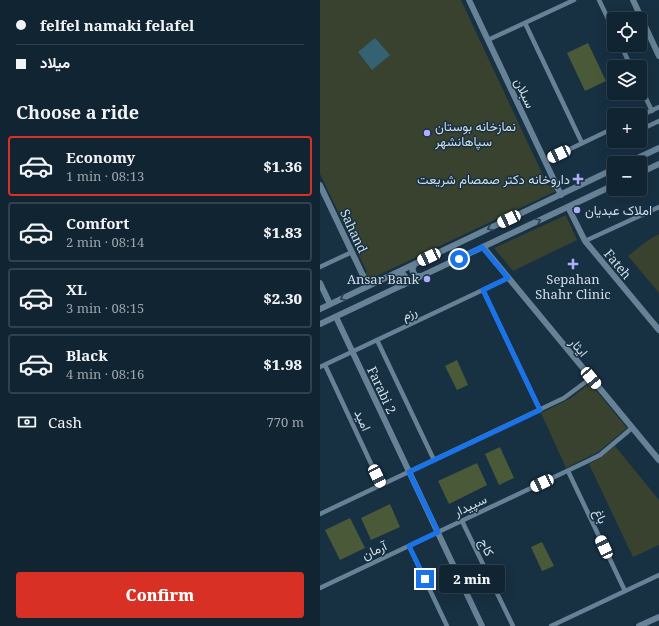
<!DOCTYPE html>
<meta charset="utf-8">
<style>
body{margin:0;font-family:"Noto Serif",Vazirmatn,serif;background:#1a2c3a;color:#f1f3f6;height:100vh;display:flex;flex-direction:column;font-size:15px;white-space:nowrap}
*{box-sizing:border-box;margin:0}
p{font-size:13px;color:#9ca4ac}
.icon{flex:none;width:22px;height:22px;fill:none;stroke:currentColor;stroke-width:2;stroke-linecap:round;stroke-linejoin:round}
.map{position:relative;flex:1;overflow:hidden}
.panel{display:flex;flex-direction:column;background:#112432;width:320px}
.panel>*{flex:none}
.banner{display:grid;align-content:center;height:88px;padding:0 16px;background:#112432}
.tools{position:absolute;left:287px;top:12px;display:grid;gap:8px}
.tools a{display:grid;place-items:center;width:40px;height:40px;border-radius:4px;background:#112432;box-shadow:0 4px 16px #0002,0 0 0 1px #30414d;font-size:20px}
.end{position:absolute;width:18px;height:18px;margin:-9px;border:5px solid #1a73e8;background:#fff;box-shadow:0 0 0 2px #fff}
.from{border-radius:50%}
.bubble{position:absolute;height:28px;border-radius:4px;background:#112432;box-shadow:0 4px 16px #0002,0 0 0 1px #30414d;font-size:13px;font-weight:800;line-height:28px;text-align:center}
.car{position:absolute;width:12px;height:24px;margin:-12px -6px;border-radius:5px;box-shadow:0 0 3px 1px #0007;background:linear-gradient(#fff 24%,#345 0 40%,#fff 0 76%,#345 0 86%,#fff 0)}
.banner b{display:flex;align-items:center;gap:14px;height:38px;font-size:15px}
.banner b+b{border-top:1px solid #30414d}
.banner i{width:10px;height:10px;background:#f1f3f6}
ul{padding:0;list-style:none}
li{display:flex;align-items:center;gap:12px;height:60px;margin:0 8px 6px;padding:0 8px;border:2px solid #30414d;border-radius:4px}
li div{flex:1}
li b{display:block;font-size:15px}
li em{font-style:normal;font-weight:800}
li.active{border-color:#d93025}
li>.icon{width:36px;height:36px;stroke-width:1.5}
h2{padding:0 16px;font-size:18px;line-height:48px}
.pay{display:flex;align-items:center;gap:10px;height:44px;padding:0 16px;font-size:15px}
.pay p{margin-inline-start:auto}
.action{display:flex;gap:8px;margin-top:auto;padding:8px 16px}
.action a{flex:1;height:46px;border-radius:4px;background:#d93025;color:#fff;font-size:16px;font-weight:800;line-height:46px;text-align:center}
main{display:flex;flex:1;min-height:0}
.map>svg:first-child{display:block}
.green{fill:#38422f}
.forest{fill:#4a5a39}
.water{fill:#356272}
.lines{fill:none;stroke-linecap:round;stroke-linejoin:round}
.street{stroke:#678296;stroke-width:4.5}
.secondary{stroke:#678296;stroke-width:6}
.oneway{stroke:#274053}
.route{stroke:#1a73e8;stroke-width:5}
.poi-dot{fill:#aeaefa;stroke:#173042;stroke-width:1.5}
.labels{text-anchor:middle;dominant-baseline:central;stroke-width:3;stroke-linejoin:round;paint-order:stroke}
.street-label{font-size:13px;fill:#d0dfea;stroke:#173042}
.poi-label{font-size:13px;fill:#d0dfea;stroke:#173042;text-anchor:start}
</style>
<main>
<section class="panel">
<div class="banner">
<b><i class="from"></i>felfel namaki felafel</b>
<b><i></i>میلاد</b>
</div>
<h2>Choose a ride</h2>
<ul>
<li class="active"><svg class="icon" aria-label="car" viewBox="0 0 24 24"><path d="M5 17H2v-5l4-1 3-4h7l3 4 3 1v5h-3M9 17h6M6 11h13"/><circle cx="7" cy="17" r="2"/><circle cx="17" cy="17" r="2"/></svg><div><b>Economy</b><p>1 min · 08:13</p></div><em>$1.36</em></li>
<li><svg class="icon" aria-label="car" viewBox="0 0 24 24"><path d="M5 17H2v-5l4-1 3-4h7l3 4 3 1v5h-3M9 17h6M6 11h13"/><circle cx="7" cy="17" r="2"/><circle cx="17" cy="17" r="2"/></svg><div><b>Comfort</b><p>2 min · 08:14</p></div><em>$1.83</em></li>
<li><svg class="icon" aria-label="car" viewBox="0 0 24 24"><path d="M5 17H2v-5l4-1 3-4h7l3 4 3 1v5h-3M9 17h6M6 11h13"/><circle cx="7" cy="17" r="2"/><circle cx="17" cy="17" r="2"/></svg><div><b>XL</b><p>3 min · 08:15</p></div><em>$2.30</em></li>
<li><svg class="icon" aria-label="car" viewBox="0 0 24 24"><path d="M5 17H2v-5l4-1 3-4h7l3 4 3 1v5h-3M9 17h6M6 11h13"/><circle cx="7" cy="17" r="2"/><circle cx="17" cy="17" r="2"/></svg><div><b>Black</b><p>4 min · 08:16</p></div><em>$1.98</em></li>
</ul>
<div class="pay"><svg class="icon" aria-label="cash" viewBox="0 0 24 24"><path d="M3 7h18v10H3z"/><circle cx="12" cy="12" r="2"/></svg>Cash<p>770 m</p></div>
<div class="action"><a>Confirm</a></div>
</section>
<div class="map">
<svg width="339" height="626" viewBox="0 0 339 626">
<rect width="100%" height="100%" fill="#173042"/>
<g class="green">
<path d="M0,0H141L228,186L233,184L236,191L46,281L43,274L47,272L0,174Z"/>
<path d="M246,215L257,240L193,271L174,248Z"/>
<path d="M339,234V293L308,256L327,241Z"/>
<path d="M270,383L307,428L278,452L246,468L221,413L251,398Z"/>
<path d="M295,446L339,500V545L313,557L269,464L281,457Z"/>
</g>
<g class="forest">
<path d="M268,43L286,81L265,91L247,53Z"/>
<path d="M137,360L148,385L137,390L125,366Z"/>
<path d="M180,447L194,478L179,485L165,454Z"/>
<path d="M157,463L167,485L129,504L118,481Z"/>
<path d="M70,504L80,527L51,540L41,518Z"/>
<path d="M30,518L45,548L20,560L5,530Z"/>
<path d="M222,542L234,566L222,571L211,547Z"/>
</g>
<path class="water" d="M55,38L70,55L52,70L38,52Z"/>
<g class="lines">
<g class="street">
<path d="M279,0L294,31"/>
<path d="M205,23L262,143"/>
<path d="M168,40L254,0"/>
<path d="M301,45L311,67"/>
<path d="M320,86L332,111"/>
<path d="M320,116L339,107"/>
<path d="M320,130L339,121"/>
<path d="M291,143L295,141"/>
<path d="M225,161L294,128"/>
<path d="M265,241L339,207"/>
<path d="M0,267L32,252"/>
<path d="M163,290L220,410"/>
<path d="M57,340L114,460"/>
<path d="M5,365L61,485"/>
<path d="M0,367L188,278"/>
<path d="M248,471L305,591"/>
<path d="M0,514L244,398L271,378"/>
<path d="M142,521L193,626"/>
<path d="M89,546L127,626"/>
<path d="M0,588L268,461L280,455L312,428"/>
<path d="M231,626L339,575"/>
</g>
<g class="secondary">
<path d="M149,0L241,195"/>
<path d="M313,0L339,56"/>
<path d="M307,163L339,148"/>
<path d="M320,173L339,164"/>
<path d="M0,185L48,286"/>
<path d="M248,207L265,241L339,330"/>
<path d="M163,247L339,460"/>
<path d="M95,264C91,268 92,272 96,276H103"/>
<path d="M76,273H82L85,276L86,280L83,285"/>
<path d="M0,283L10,304"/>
<path d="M0,309L294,169"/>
<path d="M16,317L162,626"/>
<path d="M0,324L294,185"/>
<path d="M319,626L339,617"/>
</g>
</g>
<defs><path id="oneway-chevron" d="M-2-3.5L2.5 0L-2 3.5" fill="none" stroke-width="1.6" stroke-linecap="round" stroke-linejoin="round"/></defs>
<g class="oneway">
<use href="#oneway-chevron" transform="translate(218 221) rotate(-25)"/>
<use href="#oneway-chevron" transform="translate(170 228) rotate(155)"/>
<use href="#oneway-chevron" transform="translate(23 298) rotate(155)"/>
</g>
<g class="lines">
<path class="route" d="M105,579L89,546L118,532L89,472L220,410L163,290L188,278L162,247L139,259"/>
</g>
<g class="poi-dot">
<circle cx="107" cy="133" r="4"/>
<path d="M256 173h4v4h4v4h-4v4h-4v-4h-4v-4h4z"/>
<circle cx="257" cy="210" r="4"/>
<path d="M251 258h4v4h4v4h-4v4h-4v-4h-4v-4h4z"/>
<circle cx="107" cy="279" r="4"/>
</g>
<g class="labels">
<g class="street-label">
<text transform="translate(205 93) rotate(65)">سبلان</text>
<text transform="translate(34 231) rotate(65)">Sahand</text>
<text transform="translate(298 264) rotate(50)">Fateh</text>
<text transform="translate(89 313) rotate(-25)">رزم</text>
<text transform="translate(259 347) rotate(50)">ایثار</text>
<text transform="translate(62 390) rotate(65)">Farabi 2</text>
<text transform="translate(43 420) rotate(65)">امید</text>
<text transform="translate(150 505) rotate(-25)">سپیدار</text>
<text transform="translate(281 516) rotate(65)">باغ</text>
<text transform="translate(167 547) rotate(65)">کاج</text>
<text transform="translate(54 550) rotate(-25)">آرمان</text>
</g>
<g class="poi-label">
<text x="115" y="126">نمازخانه بوستان<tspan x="115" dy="15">سپاهانشهر</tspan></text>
<text x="250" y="179" text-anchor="end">داروخانه دکتر صمصام شریعت</text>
<text x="265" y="210">املاک عبدیان</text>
<text x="99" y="279" text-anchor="end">Ansar Bank</text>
<text x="253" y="279" text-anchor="middle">Sepahan<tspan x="253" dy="15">Shahr Clinic</tspan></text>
</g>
</g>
</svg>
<div class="tools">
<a><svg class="icon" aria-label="locate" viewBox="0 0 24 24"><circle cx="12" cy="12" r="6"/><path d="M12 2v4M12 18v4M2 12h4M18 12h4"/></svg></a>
<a><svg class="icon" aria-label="layers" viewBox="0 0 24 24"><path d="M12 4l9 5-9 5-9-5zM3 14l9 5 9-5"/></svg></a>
<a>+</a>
<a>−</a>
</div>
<i class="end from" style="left:139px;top:259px"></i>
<i class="end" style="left:105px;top:579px"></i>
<div class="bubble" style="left:119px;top:565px;width:66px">2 min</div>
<i class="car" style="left:239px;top:154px;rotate:245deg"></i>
<i class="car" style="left:189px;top:219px;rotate:245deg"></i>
<i class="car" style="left:109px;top:257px;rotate:245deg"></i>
<i class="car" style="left:271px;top:378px;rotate:140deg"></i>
<i class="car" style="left:57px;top:476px;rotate:154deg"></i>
<i class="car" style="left:222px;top:483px;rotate:245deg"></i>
<i class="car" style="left:284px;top:547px;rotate:335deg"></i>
</div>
</main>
